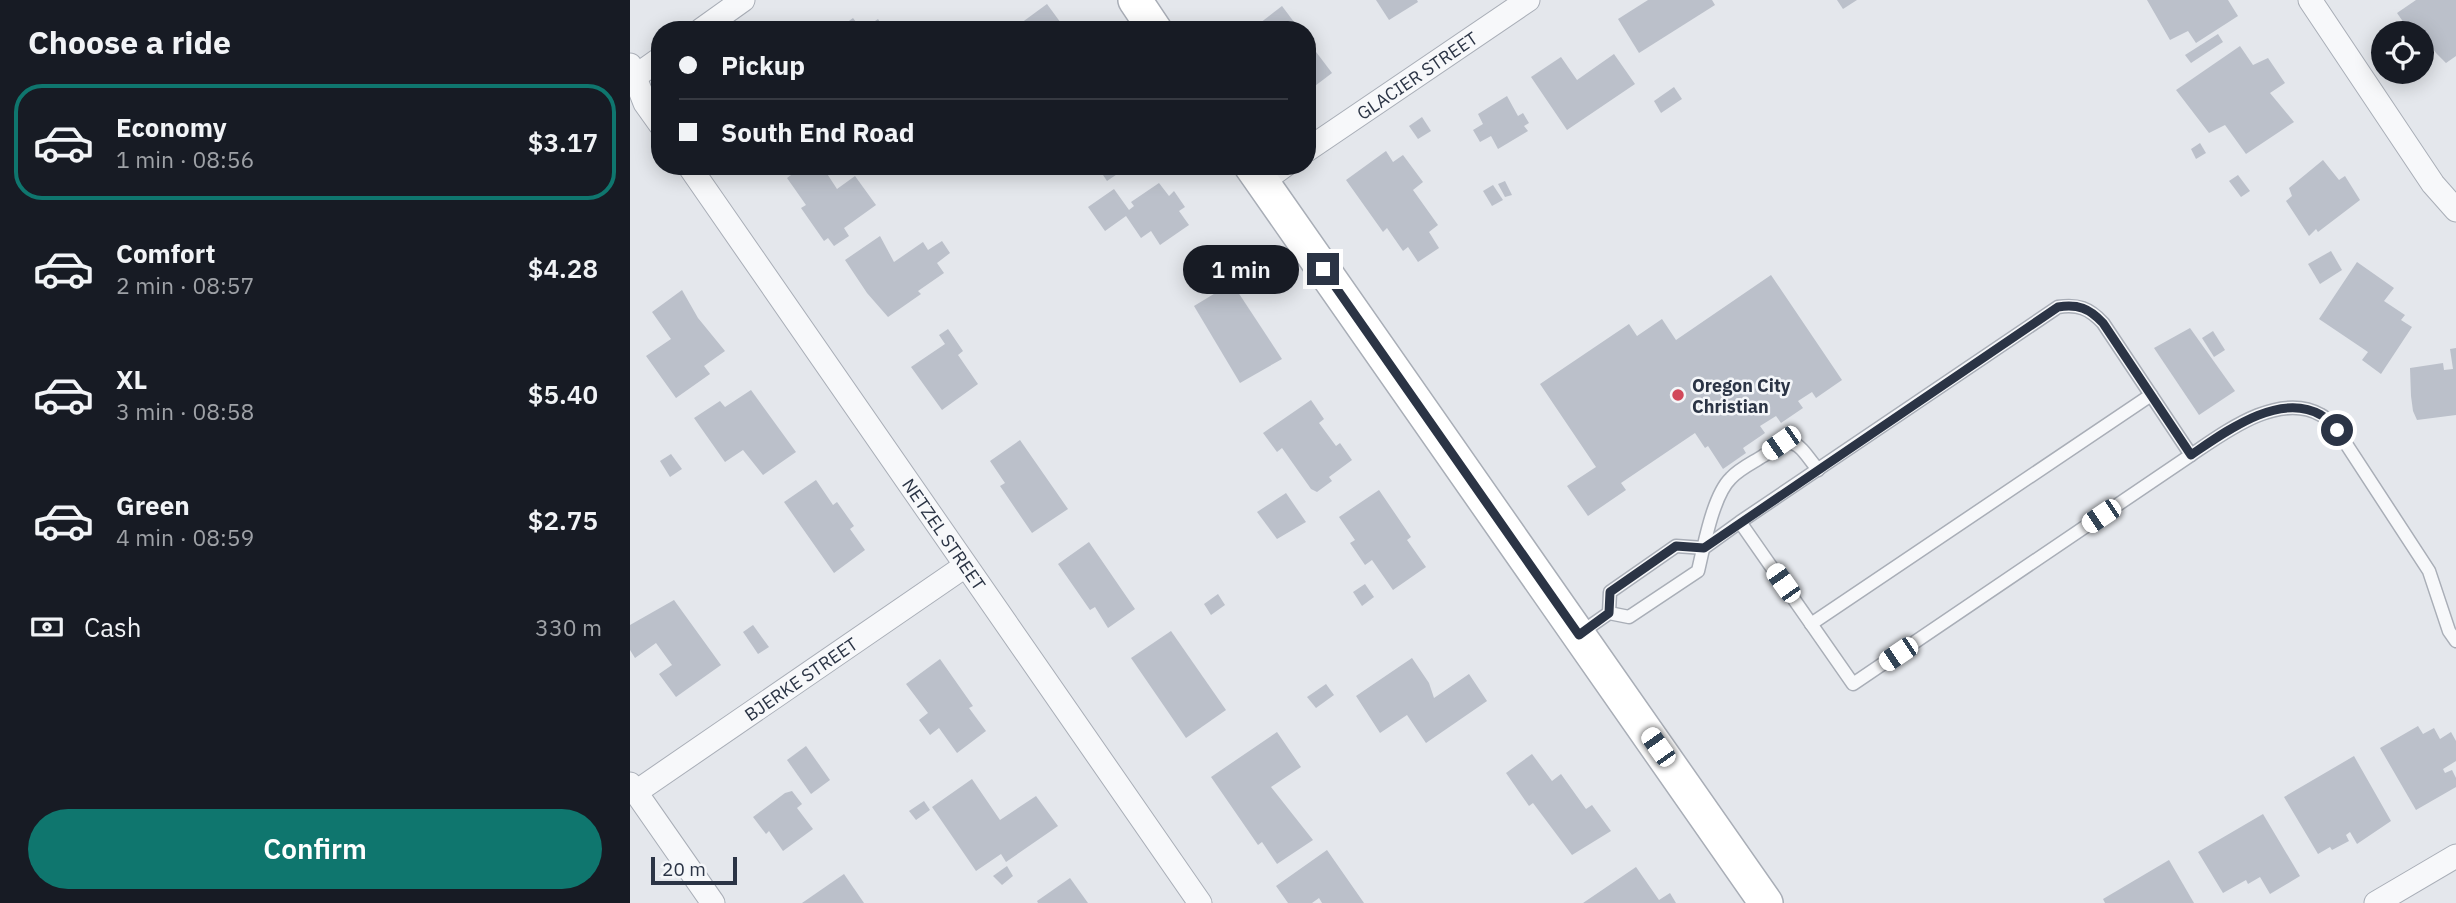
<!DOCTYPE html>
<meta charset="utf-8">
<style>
body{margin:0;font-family:"IBM Plex Sans",sans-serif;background:#20242c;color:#f1f3f6;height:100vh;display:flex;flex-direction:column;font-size:26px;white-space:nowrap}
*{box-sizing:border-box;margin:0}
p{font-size:23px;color:#9ea1a6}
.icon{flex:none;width:38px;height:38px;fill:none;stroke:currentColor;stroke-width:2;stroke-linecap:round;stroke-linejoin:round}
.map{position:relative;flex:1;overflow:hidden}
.panel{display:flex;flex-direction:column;background:#171b24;width:630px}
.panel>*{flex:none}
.banner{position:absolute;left:21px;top:21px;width:665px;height:154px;border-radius:28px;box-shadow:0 4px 18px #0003;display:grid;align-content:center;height:154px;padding:0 28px;background:#171b24}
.tools{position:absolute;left:1741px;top:21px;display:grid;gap:14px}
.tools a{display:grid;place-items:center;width:63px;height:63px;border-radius:50%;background:#171b24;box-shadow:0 4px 18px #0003;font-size:35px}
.scale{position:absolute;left:21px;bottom:18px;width:86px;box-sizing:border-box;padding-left:7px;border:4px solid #2b3445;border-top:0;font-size:19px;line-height:24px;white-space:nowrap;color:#2b3445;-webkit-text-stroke:5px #f4f6f9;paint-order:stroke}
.end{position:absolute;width:32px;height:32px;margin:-16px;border:9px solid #2b3445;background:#fff;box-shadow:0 0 0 4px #fff}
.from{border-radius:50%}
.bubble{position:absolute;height:49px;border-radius:24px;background:#171b24;box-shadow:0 4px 18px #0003;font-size:23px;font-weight:600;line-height:49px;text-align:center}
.car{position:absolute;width:21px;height:42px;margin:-21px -10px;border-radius:9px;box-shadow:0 0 5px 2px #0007;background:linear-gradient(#fff 24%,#345 0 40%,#fff 0 76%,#345 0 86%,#fff 0)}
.banner b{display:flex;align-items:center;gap:24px;height:66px;font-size:26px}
.banner b+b{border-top:2px solid #363941}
.banner i{width:18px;height:18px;background:#f1f3f6}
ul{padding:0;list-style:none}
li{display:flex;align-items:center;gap:21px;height:116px;margin:0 14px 10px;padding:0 14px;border:4px solid transparent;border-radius:28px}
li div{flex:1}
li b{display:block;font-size:26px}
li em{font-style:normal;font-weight:600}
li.active{border-color:#0f766e}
li>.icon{width:63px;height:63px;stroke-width:1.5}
h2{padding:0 28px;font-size:32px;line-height:84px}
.pay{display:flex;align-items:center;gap:18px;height:77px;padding:0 28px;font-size:26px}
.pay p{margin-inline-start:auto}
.primary-button{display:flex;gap:14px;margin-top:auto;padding:14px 28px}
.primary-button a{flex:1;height:80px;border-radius:42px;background:#0f766e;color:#fff;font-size:28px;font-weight:600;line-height:80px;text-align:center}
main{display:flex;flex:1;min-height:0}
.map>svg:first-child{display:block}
.building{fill:#bbc0ca}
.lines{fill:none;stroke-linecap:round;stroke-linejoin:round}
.service-casing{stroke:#a9aeb7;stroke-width:15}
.minor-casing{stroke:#a9aeb7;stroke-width:25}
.secondary-casing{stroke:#a9aeb7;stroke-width:36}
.service{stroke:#f7f8fa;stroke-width:12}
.minor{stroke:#f7f8fa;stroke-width:23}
.secondary{stroke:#fff;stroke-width:33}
.route{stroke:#2b3445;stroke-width:9}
.poi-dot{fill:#d1495b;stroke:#f4f6f9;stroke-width:2.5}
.labels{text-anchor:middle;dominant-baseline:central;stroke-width:5;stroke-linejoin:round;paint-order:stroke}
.street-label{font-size:18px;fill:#2b3445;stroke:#f4f6f9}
.poi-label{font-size:18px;font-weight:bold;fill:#2b3445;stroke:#f4f6f9;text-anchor:start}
</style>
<main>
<section class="panel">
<h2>Choose a ride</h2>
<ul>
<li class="active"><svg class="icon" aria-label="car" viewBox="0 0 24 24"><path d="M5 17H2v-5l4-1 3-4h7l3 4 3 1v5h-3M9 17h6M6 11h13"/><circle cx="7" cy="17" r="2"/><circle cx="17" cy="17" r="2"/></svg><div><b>Economy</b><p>1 min · 08:56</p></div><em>$3.17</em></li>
<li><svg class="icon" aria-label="car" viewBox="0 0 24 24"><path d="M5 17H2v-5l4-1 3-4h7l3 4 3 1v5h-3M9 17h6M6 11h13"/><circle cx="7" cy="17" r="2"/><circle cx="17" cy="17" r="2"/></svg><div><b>Comfort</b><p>2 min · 08:57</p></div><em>$4.28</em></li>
<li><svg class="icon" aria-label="car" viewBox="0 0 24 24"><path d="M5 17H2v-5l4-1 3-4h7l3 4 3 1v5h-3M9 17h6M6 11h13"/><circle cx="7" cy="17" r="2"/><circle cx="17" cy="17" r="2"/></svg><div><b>XL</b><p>3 min · 08:58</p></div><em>$5.40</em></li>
<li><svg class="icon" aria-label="car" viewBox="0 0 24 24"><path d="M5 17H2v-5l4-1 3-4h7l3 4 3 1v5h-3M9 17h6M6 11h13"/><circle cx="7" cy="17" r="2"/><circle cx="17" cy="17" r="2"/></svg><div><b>Green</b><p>4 min · 08:59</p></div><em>$2.75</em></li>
</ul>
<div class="pay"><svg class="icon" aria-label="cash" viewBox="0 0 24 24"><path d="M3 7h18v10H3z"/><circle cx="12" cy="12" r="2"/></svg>Cash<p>330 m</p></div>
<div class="primary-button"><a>Confirm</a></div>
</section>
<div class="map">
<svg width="1826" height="903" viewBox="0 0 1826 903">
<rect width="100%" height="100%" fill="#e4e7ec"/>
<g class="building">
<path d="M746,0H787L788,2L759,20Z"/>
<path d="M1018,0H1082L1085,5L1009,53L988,19Z"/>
<path d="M1207,0H1227L1213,9Z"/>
<path d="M1517,0H1598L1608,16L1566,43L1558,31L1540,40Z"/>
<path d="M1786,0H1826V56L1816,63L1806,53L1792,33H1781L1767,13Z"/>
<path d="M417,4L436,30H389L387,26Z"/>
<path d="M652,6L670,30H621Z"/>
<path d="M223,18L232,30H207Z"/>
<path d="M248,19L255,30H232Z"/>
<path d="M1588,34L1593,42L1561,63L1555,55Z"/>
<path d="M677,40L702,73L677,92Z"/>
<path d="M1610,46L1623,65L1638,58L1655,83L1640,93L1664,122L1616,154L1595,125L1579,133L1546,90Z"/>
<path d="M984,54L1005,84L937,130L901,77L931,57L947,80Z"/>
<path d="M1044,87L1052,99L1031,113L1024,101Z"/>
<path d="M877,96L888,116L893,113L899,123L894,126L898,131L868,149L861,136L850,142L843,130L853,124L848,114Z"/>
<path d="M792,117L801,131L788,139L779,126Z"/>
<path d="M1570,143L1576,153L1566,159L1561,149Z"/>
<path d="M756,151L763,162L773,155L793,182L783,190L808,225L799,232L809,248L788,262L778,247L773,251L757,228L753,232L716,180Z"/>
<path d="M1693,160L1709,180L1715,176L1730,200L1688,232L1686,229L1679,236L1656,201L1662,196L1659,188Z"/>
<path d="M173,166H192L207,189L225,176L246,205L214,228L219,236L204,246L198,238L194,241L171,208L176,205L157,178Z"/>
<path d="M467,166H499L477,181Z"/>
<path d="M1608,175L1620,191L1611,197L1599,181Z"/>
<path d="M875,181L882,195L875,197L868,184Z"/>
<path d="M529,183L539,196L544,191L555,207L549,211L559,225L530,245L521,231L511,238L496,216L475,231L458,207L484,189L499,210L504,206L501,202Z"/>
<path d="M863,185L873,200L862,206L853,191Z"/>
<path d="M250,236L264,262L293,242L298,250L312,241L320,253L307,263L314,273L288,291L291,294L258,317L237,293L215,260Z"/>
<path d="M1701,251L1712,270L1690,284L1678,264Z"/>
<path d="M1727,262L1764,288L1754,301L1775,315L1771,320L1782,327L1751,374L1732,360L1738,352L1689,319Z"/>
<path d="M1141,275L1212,380L1186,398L1182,392L1168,401L1173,408L1151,423L1146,416L1130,426L1135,433L1113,448L1116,453L1093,469L1078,446L1075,448L1065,433L991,483L996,490L958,516L937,486L966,467L910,384L999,324L1007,336L1032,319L1046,340Z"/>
<path d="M602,283L652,359L610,383L564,306Z"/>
<path d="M52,290L68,318L95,351L74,366L80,374L46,398L16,356L41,339L22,312Z"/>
<path d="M1560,328L1605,391L1569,415L1524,348Z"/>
<path d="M318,329L333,351L328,355L348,384L312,410L281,367L315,344L309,335Z"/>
<path d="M1583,331L1595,350L1584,357L1572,338Z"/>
<path d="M1826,348V415L1787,420L1783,411L1781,396L1780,368L1813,363L1814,370L1823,369L1820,349Z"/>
<path d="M121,390L166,452L133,475L113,450L95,462L64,418L90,401L95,407Z"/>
<path d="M681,400L694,419L689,423L706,446L710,443L722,460L699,477L702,481L687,492L681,489L652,448L647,452L633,433Z"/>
<path d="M390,440L438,509L402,533L370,486L375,483L360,461Z"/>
<path d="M41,454L52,469L40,477L30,461Z"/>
<path d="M186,480L203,505L207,502L224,526L220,529L235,550L204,573L154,502Z"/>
<path d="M749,490L781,537L777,540L796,567L763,590L742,560L735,565L720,543L725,540L709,517Z"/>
<path d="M656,493L676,522L647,539L627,512Z"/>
<path d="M459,542L505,609L478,628L465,607L460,610L428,564Z"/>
<path d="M735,584L744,597L732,606L723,592Z"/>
<path d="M588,594L595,605L581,615L574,604Z"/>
<path d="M44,600L91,665L46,697L29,674L42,665L26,643L5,658L0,650V625Z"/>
<path d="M123,625L139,647L128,654L113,632Z"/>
<path d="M541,631L596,710L556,738L501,658Z"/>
<path d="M782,658L799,683L804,698L839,674L857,701L796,743L777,715L750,733L726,696Z"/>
<path d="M310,659L343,706L339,708L356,731L327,753L309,728L300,735L289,720L298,713L276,684Z"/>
<path d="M696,684L704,695L686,708L677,697Z"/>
<path d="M1788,726L1793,734L1804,728L1810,739L1821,732L1826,741V761L1813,769L1815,773L1822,770L1826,778V787L1786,810L1750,748Z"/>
<path d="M647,732L671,767L641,787L683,840L647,864L632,842L628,845L581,777Z"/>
<path d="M176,746L200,780L181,794L157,760Z"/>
<path d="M902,754L922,781L931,774L956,809L962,805L981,831L942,855L903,803L899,806L876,773Z"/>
<path d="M1724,756L1761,821L1727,844L1720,832L1716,835L1719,841L1702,850L1700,847L1688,854L1654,797Z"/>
<path d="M342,779L370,820L406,796L428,826L376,862L371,854L346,871L302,807Z"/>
<path d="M162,791L172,804L167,808L183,829L153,851L139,831L136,834L123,817L155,793Z"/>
<path d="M294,801L300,810L286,820L279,811Z"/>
<path d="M1633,814L1670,876L1640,894L1630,877L1618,884L1616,880L1593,893L1568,852Z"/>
<path d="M697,850L734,903H692L689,898L682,903H658L646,886Z"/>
<path d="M1539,860L1564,903H1475L1473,899Z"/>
<path d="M377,866L383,876L372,885L363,876Z"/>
<path d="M1006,867L1029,900L1040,893L1046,903H953Z"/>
<path d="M214,874L234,903H172Z"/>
<path d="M440,878L458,903H408L407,901Z"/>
</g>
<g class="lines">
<g class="service-casing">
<g id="service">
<path d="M1561,455C1595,432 1649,391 1691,415C1697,418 1702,425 1707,430L1799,571L1819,631L1826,641"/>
<path d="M979,613L980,592L1046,546L1074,548L1110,522L1428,307C1448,304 1459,308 1473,323L1561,455L1223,684L1110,522"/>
<path d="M1181,624L1521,395"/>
<path d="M949,634L979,613L999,617L1068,571C1074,546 1083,495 1101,478C1109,469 1122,463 1133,456C1165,434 1166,441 1188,470"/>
</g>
</g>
<g class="minor-casing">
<g id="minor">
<path d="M1680,0L1803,184L1826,210"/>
<path d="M71,30L113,0"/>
<path d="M0,65L15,103L30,124"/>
<path d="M0,80L30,59"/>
<path id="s1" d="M677,150L898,0"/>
<path id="s2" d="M59,166L570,903"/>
<path d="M632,182L654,166"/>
<path d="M0,784L83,903"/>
<path id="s3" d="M6,792L335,566"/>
<path d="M1746,903L1826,856"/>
</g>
</g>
<g class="secondary-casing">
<g id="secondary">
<path d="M505,0L525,30"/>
<path d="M621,166L1136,903"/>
</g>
</g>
<use href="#service" class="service"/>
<use href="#minor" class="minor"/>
<use href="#secondary" class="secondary"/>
</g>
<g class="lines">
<path class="route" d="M693,269L949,635L979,613L980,592L1046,546L1074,548L1428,307C1448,304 1459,308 1473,323L1561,455C1595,432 1649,391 1691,415C1697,418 1702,425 1707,430"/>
</g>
<circle class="poi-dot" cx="1048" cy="395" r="7"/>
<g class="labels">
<g class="street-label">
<text stroke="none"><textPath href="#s1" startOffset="133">GLACIER STREET</textPath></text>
<text stroke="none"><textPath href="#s2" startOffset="448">NETZEL STREET</textPath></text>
<text stroke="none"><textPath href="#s3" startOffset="200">BJERKE STREET</textPath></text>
</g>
<g class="poi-label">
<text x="1062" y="385">Oregon City<tspan x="1062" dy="21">Christian</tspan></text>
</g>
</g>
</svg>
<div class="tools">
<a><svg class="icon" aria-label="locate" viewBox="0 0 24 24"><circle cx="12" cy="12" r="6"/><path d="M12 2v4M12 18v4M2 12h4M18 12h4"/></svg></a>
</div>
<div class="scale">20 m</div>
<i class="end from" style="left:1707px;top:430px"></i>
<i class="end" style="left:693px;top:269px"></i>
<div class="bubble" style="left:553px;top:245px;width:116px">1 min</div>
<i class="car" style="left:1151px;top:443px;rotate:235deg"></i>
<i class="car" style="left:1471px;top:516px;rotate:236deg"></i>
<i class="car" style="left:1153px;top:583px;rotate:325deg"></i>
<i class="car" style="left:1268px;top:654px;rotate:236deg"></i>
<i class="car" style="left:1028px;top:747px;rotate:325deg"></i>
<div class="banner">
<b><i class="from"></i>Pickup</b>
<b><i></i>South End Road</b>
</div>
</div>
</main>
